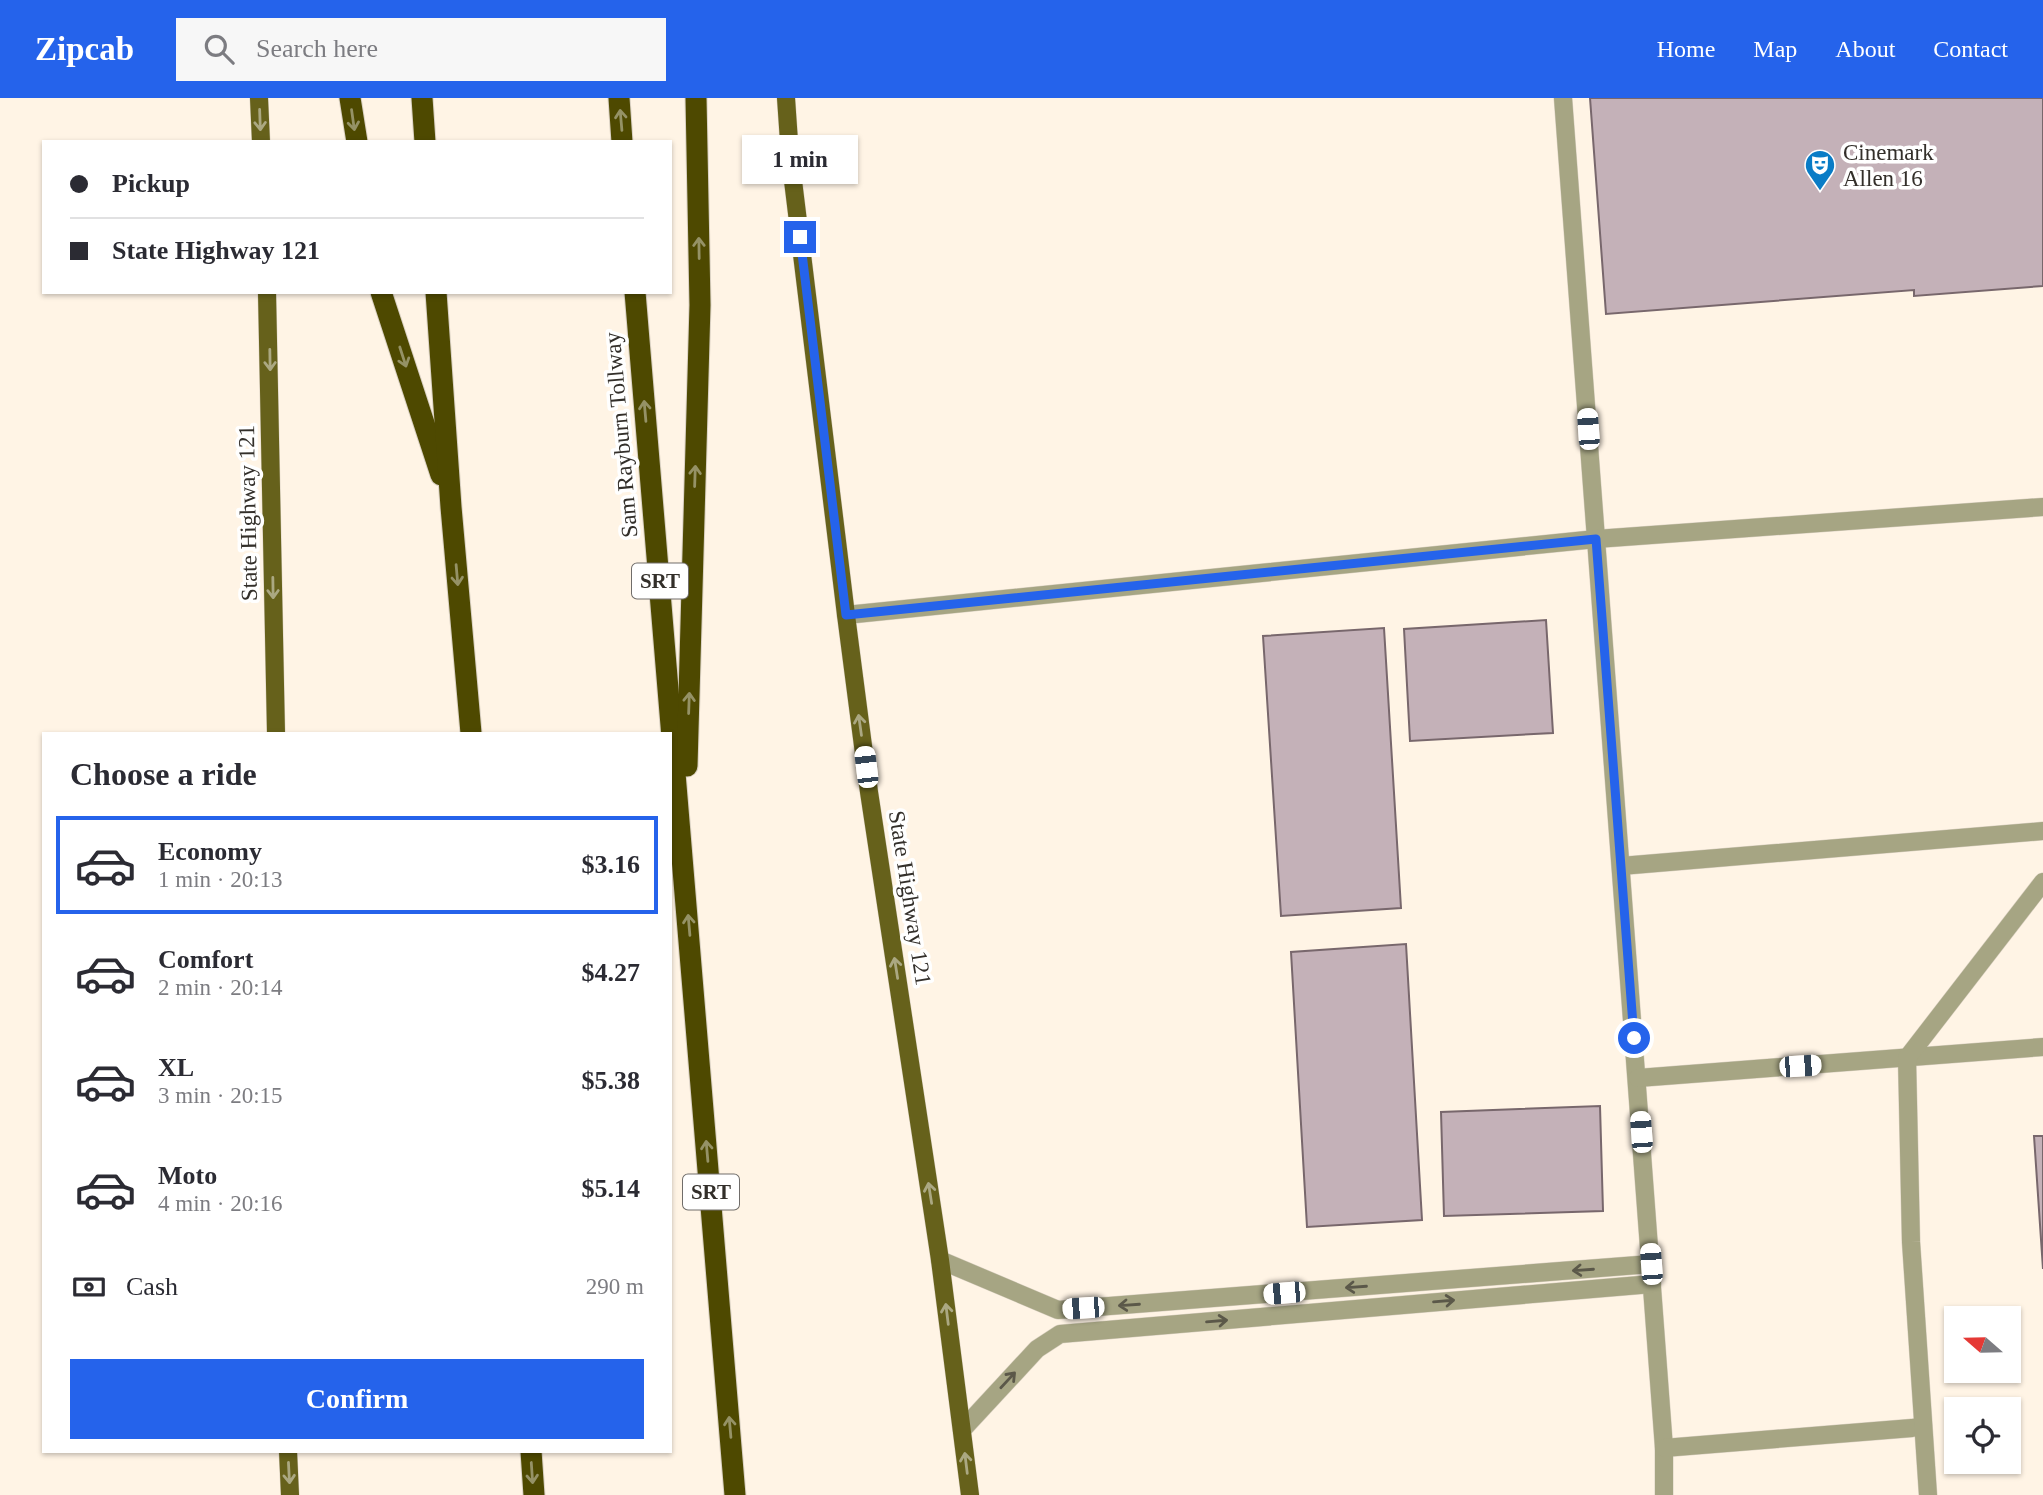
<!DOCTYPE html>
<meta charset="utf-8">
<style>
body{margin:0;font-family:Georgia,serif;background:#f7f7f7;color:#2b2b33;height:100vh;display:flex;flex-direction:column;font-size:26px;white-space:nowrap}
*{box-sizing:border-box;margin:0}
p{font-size:23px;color:#7c7c81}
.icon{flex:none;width:38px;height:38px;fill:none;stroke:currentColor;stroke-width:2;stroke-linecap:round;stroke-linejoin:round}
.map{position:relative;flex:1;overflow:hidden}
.drawer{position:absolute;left:42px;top:634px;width:630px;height:721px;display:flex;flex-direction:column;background:#fff;border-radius:0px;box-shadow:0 2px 5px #0004}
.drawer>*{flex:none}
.banner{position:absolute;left:42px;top:42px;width:630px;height:154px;border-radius:0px;box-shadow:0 2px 5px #0004;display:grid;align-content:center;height:154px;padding:0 28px;background:#fff}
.needle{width:46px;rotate:290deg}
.buttons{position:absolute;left:1944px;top:1208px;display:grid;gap:14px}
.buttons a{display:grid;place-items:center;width:77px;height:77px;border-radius:0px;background:#fff;box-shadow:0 2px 5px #0004;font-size:35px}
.end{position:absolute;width:32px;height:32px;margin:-16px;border:9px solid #2563eb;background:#fff;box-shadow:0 0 0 4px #fff}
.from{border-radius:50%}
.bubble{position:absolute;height:49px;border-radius:0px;background:#fff;box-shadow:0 2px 5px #0004;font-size:23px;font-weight:700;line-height:49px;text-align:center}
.car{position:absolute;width:21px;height:42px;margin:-21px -10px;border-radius:9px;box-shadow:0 0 5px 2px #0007;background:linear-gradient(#fff 24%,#345 0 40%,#fff 0 76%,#345 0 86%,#fff 0)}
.banner b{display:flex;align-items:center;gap:24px;height:66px;font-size:26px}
.banner b+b{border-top:2px solid #e1e1e2}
.banner i{width:18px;height:18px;background:#2b2b33}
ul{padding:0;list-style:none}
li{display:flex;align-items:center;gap:21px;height:98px;margin:0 14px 10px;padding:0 14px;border:4px solid transparent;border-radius:0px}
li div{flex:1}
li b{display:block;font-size:26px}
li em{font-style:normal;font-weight:700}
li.current{border-color:#2563eb}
li>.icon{width:63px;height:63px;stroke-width:1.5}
h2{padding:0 28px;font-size:32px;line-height:84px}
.pay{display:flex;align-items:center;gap:18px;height:77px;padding:0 28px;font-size:26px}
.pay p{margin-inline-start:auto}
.button{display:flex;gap:14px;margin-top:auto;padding:14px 28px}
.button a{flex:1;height:80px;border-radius:0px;background:#2563eb;color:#fff;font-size:28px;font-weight:700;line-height:80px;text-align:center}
header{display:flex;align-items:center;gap:42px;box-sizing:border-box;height:98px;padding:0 35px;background:#2563eb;color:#fff}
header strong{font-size:33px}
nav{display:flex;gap:38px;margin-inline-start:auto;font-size:24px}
.search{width:490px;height:63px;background:#f7f7f7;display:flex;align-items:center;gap:18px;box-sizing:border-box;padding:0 24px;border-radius:0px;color:#7c7c81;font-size:26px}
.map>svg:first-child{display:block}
.building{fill:#c4b1b8;stroke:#78676c;stroke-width:2}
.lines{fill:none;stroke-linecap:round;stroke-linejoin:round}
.minor-casing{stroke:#dad1c3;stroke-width:19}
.major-casing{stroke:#dad1c3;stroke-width:19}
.highway-casing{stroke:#dad1c3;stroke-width:23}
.minor{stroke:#a6a583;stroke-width:18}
.major{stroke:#66611b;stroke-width:18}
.highway{stroke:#4e4900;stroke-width:21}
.oneway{stroke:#aba882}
.oneway2{stroke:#959266}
.oneway3{stroke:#5b5849}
.route{stroke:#2563eb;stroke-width:9}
.labels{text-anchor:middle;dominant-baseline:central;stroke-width:7;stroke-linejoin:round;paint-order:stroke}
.shield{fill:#fff;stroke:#706d6a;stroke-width:2}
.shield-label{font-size:21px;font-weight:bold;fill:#332f2a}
.poi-label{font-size:23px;fill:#332f2a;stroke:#fff;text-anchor:start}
.street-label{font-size:23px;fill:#332f2a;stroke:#fff}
</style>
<header>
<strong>Zipcab</strong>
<div class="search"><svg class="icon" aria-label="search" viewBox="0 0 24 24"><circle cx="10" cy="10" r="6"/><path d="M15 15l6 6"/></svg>Search here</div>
<nav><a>Home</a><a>Map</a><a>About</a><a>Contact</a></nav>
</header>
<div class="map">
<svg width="2043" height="1397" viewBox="0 0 2043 1397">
<rect width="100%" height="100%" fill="#fff4e5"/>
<g class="building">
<path d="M1590,0H2043V188L1914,198V192L1606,216Z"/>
<path d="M1546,522L1553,635L1410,643L1404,531Z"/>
<path d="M1384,530L1401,810L1281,818L1263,538Z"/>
<path d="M1406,846L1422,1122L1307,1129L1291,854Z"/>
<path d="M1600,1008L1603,1113L1444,1118L1441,1014Z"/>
<path d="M2034,1038H2043V1171Z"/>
</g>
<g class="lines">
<g class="minor-casing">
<g id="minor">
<path d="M1563,0L1664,1350V1397"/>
<path d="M846,517L1596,441L2043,409"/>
<path d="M1621,768L2043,733"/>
<path d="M1638,980L2043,949"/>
<path d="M940,1162L1058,1212L1651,1166"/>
<path d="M962,1332L1037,1251L1060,1236L1652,1186"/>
<path d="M1664,1350L1912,1330L1923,1328"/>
<path d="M1928,1397L1911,1144L1907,960L2043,784"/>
</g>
</g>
<g class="major-casing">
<g id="major">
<path d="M259,0L261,44"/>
<path d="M786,0L790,58L846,517L869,694L940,1162L970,1397"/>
<path d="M267,194L276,635"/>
<path d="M288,1353L290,1397"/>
</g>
</g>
<g class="highway-casing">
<g id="highway">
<path d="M350,0L357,44"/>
<path d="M422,0L425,44"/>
<path d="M619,0L622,44"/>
<path d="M381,194L441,377"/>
<path d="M436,194L451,409L471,635"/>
<path d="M635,194L735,1397"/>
<path d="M687,668L700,207L696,0"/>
<path d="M531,1353L534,1397"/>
</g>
</g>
<use href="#minor" class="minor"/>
<use href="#major" class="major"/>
<use href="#highway" class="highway"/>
</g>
<defs><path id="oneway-shaft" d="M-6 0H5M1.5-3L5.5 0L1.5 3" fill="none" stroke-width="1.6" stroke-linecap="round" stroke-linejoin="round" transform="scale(1.75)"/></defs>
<g class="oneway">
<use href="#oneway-shaft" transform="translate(260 22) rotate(88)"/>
<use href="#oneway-shaft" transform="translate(270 262) rotate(89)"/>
<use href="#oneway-shaft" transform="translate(273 490) rotate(89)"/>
<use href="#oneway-shaft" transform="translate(860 627) rotate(-98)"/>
<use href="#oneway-shaft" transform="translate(896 870) rotate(-99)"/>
<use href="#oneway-shaft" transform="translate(930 1095) rotate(-99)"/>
<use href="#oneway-shaft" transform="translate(947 1216) rotate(-97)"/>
<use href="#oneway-shaft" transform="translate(966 1365) rotate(-97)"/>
<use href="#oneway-shaft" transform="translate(289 1375) rotate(87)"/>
</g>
<g class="oneway2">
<use href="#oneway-shaft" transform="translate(353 22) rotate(82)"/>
<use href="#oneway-shaft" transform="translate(621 22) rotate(-95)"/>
<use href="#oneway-shaft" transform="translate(699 150) rotate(-91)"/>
<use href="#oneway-shaft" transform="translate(403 259) rotate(72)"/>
<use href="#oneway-shaft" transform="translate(645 313) rotate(-95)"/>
<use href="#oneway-shaft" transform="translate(695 378) rotate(-88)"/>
<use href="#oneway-shaft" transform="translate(457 477) rotate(85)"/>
<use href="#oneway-shaft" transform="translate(689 605) rotate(-88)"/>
<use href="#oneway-shaft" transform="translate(689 827) rotate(-95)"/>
<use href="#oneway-shaft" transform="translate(707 1053) rotate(-95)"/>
<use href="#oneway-shaft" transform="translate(730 1329) rotate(-95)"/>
<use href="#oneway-shaft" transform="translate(532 1375) rotate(86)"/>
</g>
<g class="oneway3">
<use href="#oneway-shaft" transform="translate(1583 1172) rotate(176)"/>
<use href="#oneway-shaft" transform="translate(1356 1189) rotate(176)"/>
<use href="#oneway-shaft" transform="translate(1444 1203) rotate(-5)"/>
<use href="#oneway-shaft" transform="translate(1129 1207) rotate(176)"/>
<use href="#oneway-shaft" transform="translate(1217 1223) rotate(-5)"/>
<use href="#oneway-shaft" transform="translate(1008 1282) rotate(-47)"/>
</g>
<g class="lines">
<path class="route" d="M800,139L846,517L1596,441L1634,940"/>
</g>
<defs>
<g id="theatre-pin" transform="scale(1.575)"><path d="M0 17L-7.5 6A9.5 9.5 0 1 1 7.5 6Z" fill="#097cc6" stroke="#fff"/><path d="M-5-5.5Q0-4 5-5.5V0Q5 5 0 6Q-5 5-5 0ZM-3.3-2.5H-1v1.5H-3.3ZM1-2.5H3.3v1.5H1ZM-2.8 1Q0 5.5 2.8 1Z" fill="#fff"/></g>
</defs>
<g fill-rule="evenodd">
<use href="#theatre-pin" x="1820" y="67"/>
</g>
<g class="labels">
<g class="shield">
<rect x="632" y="465.5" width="56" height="35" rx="5"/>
<rect x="683" y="1076.5" width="56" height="35" rx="5"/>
</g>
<g class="shield-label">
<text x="660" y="483">SRT</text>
<text x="711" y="1094">SRT</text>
</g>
<g class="poi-label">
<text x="1843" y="54">Cinemark<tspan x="1843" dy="26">Allen 16</tspan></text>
</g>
<g class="street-label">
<text transform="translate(621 337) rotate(-95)">Sam Rayburn Tollway</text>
<text transform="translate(248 415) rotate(-91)">State Highway 121</text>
<text transform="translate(910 800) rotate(81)">State Highway 121</text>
</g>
</g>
</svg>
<div class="buttons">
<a><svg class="needle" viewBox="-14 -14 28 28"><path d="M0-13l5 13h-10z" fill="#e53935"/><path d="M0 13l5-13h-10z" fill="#7c7c81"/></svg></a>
<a><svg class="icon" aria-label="locate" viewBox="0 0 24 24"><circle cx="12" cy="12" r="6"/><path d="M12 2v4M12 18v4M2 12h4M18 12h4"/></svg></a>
</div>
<i class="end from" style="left:1634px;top:940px"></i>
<i class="end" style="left:800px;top:139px"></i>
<div class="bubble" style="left:742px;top:37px;width:116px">1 min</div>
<i class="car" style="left:1588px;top:331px;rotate:356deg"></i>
<i class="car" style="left:866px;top:669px;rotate:353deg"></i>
<i class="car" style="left:1800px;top:968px;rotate:86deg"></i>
<i class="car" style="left:1641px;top:1034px;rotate:356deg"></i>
<i class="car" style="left:1651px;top:1166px;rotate:356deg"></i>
<i class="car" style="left:1284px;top:1195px;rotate:265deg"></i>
<i class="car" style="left:1083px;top:1210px;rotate:266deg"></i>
<div class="banner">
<b><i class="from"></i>Pickup</b>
<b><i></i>State Highway 121</b>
</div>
<section class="drawer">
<h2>Choose a ride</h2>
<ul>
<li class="current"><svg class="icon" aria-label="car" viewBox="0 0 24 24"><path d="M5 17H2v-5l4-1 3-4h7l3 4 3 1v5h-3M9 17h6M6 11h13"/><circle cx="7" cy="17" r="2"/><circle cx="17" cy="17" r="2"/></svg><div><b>Economy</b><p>1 min · 20:13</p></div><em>$3.16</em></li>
<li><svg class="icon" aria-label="car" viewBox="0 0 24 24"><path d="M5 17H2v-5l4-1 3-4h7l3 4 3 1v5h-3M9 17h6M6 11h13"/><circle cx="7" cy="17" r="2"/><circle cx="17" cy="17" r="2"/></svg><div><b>Comfort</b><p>2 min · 20:14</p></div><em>$4.27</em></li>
<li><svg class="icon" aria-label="car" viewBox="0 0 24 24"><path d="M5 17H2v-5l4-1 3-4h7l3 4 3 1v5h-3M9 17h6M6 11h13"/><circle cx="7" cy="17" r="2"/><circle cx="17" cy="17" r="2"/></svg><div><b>XL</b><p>3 min · 20:15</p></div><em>$5.38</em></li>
<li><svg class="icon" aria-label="car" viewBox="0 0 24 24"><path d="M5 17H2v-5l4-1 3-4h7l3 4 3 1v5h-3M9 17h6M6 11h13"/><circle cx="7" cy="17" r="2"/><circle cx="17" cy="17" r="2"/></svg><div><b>Moto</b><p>4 min · 20:16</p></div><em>$5.14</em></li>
</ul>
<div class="pay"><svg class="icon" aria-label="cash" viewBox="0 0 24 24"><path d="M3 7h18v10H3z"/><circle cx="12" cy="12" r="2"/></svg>Cash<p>290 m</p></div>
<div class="button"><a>Confirm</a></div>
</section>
</div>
